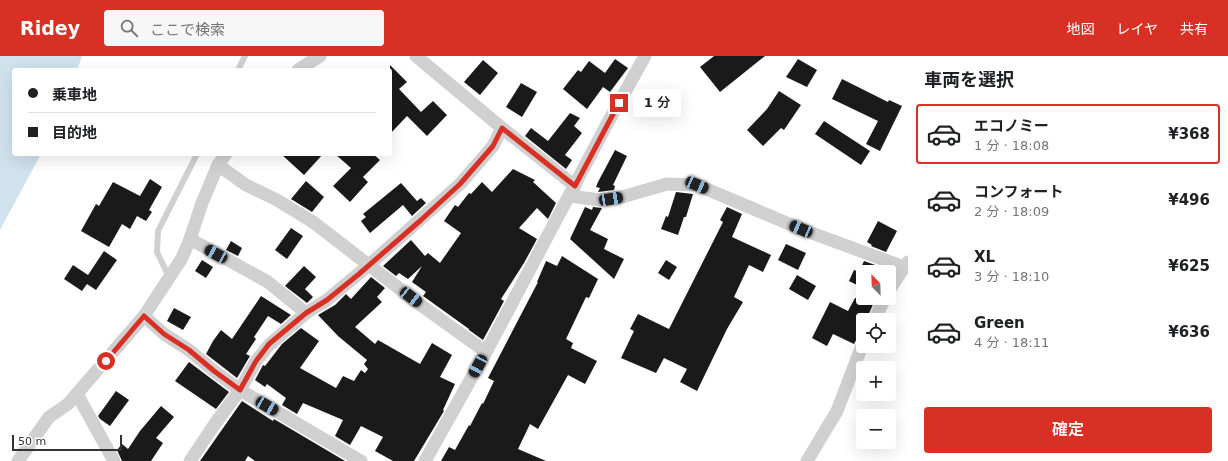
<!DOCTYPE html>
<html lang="ja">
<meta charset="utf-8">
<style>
body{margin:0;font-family:"DejaVu Sans","Noto Sans JP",sans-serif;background:#f6f6f6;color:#202124;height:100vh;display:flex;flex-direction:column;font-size:15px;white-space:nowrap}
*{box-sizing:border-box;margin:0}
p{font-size:13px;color:#757577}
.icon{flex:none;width:22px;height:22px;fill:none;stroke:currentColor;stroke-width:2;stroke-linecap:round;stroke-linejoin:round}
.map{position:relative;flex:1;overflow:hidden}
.panel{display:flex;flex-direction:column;background:#fff;width:320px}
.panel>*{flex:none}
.hud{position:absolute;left:12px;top:12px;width:380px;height:88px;border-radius:4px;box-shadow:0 4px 16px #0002;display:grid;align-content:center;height:88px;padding:0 16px;background:#fff}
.needle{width:26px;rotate:337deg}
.buttons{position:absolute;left:856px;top:209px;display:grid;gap:8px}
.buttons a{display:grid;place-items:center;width:40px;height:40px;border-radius:4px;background:#fff;box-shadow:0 4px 16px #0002;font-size:20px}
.scale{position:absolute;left:12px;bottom:10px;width:110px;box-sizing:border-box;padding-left:4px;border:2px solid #333;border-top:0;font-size:11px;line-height:14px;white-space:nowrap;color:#333;-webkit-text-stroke:3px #fff;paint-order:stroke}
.end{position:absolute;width:18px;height:18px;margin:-9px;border:5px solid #d93025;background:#fff;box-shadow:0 0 0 2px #fff}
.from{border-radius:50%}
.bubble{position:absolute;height:28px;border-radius:4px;background:#fff;box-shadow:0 4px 16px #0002;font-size:13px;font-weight:600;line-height:28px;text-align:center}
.car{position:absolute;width:12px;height:24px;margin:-12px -6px;border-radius:5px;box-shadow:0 0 3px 1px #0007;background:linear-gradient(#222 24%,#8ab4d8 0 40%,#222 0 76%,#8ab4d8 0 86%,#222 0)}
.hud b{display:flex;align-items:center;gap:14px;height:38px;font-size:15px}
.hud b+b{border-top:1px solid #e0e0e0}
.hud i{width:10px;height:10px;background:#202124}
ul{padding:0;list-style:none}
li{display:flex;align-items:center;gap:12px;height:60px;margin:0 8px 6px;padding:0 8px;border:2px solid transparent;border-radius:4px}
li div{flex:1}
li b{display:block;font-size:15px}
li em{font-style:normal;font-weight:600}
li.current{border-color:#d93025}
li>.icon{width:36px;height:36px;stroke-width:1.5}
h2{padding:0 16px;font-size:18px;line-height:48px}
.action{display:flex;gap:8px;margin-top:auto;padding:8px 16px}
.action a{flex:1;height:46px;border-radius:4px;background:#d93025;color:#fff;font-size:16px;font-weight:600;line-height:46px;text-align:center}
header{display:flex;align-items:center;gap:24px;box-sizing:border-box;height:56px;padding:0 20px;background:#d93025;color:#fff}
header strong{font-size:19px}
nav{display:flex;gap:22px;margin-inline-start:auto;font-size:14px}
.search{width:280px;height:36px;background:#f6f6f6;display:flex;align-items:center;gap:10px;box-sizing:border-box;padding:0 14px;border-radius:4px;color:#757577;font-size:15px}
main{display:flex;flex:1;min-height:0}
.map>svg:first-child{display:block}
.water{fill:#cfe2ee}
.building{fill:#1a1a1a}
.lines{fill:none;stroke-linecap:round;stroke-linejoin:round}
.lane{stroke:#d0d0d0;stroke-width:6}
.street{stroke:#d0d0d0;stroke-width:13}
.route{stroke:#d93025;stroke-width:5}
</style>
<header>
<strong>Ridey</strong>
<div class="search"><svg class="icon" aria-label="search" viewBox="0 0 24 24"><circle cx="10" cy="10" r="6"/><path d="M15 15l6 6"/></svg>ここで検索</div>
<nav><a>地図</a><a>レイヤ</a><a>共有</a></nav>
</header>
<main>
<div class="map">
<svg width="908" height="405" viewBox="0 0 908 405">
<rect width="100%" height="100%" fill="#fff"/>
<path class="water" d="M0,0H82L77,14H14V98H41L0,174Z"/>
<g class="building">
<path d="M714,0H765L720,36L700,11Z"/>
<path d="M615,3L628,12L610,36L603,31L587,53L563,33L578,14L581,16L589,5L605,17Z"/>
<path d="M798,3L817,14L807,31L786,21Z"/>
<path d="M483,4L498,17L480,39L464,26Z"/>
<path d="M390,9L407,26L399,33L421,56L433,45L447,59L427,80L407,60L390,78Z"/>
<path d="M842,23L888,46L889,44L902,50L880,95L866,88L878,65L832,43Z"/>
<path d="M521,27L537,36L522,61L506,51Z"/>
<path d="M779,35L801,49L784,74L781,72L763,90L747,74L767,53Z"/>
<path d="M570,57L580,62L574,70L582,77L565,99L572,104L566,113L525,80L531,72L548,85Z"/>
<path d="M824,65L870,95L861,109L815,78Z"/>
<path d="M615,94L627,100L613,129L615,130L614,134L598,136L600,132L596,131L598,126Z"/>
<path d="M281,98H323L304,119Z"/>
<path d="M335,98H373L380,104L363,121L368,126L350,146L333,130L351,112Z"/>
<path d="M513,113L535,124L533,126L556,147L548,163L537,152L519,172L537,183L524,207L501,243L504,245L483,284L469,274V273L423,240L426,236L412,226L422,210L408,223L399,217L396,220L383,210L411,184L425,200L428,197L440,207L461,177L444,165L455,149L458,151L469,137L471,138L482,126L492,136Z"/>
<path d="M150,123L162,131L149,154L152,156L146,165L137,160L130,173L122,168L109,191L81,175L96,148L99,150L113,126L140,140Z"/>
<path d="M306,125L324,141L312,156L291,143Z"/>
<path d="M401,127L417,145L421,142L426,147L412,160L403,149L370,177L361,165L366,161L363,158Z"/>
<path d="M676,136L693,138L686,161H684L678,179L661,173L666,160L668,161Z"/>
<path d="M585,151L592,154L593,151L602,152L590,174L608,183L604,193L624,203L614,223L570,183Z"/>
<path d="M727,151L742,158L732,181L771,199L763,216L749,209L734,241L743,246L727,273L697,335L680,326L687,313L664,302L656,317L621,302L634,275L630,273L638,258L669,273L723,166L720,164Z"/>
<path d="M878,165L897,175L886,196L871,190L872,189L867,186Z"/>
<path d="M291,172L303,180L287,203L275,194Z"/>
<path d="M231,185L242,192L238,200L226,194Z"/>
<path d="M786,188L806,197L798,214L778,204Z"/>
<path d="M104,195L117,204L96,234L87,228L82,235L64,223L73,209L88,219Z"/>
<path d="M562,200L598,223L589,242L586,241L566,283L573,287L571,292L597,305L585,328L568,319L538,373L530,368L518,393L546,405H441L449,391L455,394L469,369L470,370L482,347L483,348L494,325L488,322L538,226H537L546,205L557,210Z"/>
<path d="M202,204L213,211L206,222L195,215Z"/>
<path d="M666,204L677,211L669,224L658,217Z"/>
<path d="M864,205L878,210L875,216H859L863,218V232L849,225L854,214L859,216Z"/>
<path d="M304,210L316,221L305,233L313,241L307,247L285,230Z"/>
<path d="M797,219L816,230L808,244L789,233Z"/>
<path d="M371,221L385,232L377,241L382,246L355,271L375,288L378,284L420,308L432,287L452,299L440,321L455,328L443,354L444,355L414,405H393L375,395L383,381L361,370L350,389L335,380L343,364L303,347L297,358L282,349L286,342L267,328L265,331L255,324L263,309L265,310L282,288L301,272L319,285L300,312L336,332L343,320L354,325L361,314L365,317L368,313L364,308L367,304L338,280L318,259L335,249L346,238L351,243Z"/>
<path d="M261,240L291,259L281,268L268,260L254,281L256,283L246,298L250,300L237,322L206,298L213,285L221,274L232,283Z"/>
<path d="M855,242H876L866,264H863V271L854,288L833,278L827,290L812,282L830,246L848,255Z"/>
<path d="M174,252L191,261L183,274L167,265Z"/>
<path d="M189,306L229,336L216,353L175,325Z"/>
<path d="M116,335L129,344L110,370L100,363L98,360Z"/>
<path d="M242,345L273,365L274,363L345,405H255L248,400L245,405H200Z"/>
<path d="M161,350L174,361L156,382L163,387L151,405H122L117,394L122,388L128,393L140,375Z"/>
</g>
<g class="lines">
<g class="lane">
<path d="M238,14L245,0"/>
<path d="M169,221L157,196L158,175L197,98"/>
</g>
<g class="street">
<path d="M416,0L502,72L575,130"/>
<path d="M298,14L320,0"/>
<path d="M218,109L246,129L277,144L313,166L422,250L486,296"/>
<path d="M570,140L600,144L622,141L667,128L697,129L801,173L904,211"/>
<path d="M190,183L268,226L306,257"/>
<path d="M889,234L908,206"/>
<path d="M144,260L164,278L189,294L214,315L240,334L361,405"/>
<path d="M874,264L885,242"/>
<path d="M77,338L114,405"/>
<path d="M18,405L49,361L68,348L144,260L182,202L190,183L202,147L218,109L226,98"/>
<path d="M190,405L214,369L240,334L256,305L269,289L306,257L327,244L369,209L460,128L493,90L502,72"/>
<path d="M425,405L486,296L606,70L645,0"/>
<path d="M807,405L837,355L863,287"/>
</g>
</g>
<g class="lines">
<path class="route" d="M106,305L144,260L164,278L189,294L214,315L240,334L256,305L269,288L306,257L327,244L359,218L421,164L460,128L493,90L502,72L575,130L619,47"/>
</g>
</svg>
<div class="buttons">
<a><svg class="needle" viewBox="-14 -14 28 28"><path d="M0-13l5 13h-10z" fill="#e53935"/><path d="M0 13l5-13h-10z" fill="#757577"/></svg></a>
<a><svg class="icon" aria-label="locate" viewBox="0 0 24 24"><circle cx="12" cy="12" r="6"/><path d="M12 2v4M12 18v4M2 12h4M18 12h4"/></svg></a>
<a>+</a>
<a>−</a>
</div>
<div class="scale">50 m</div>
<i class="end from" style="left:106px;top:305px"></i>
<i class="end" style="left:619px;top:47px"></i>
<div class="bubble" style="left:633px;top:33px;width:48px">1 分</div>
<i class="car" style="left:697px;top:129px;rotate:114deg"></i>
<i class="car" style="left:611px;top:143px;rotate:81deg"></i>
<i class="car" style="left:801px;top:173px;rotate:293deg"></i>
<i class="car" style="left:216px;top:198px;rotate:299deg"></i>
<i class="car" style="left:411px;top:241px;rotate:128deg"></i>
<i class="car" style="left:478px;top:310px;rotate:209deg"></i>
<i class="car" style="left:267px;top:350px;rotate:120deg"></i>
<div class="hud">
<b><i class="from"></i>乗車地</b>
<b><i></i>目的地</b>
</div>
</div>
<section class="panel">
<h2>車両を選択</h2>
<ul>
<li class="current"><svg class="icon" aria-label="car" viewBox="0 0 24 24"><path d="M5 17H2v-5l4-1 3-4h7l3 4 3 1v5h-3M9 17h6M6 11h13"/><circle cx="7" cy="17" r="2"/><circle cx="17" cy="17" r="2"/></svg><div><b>エコノミー</b><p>1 分 · 18:08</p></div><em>¥368</em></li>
<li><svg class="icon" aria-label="car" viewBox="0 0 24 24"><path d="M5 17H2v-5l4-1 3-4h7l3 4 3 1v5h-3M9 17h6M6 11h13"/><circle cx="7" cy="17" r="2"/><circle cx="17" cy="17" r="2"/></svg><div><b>コンフォート</b><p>2 分 · 18:09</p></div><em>¥496</em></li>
<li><svg class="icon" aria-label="car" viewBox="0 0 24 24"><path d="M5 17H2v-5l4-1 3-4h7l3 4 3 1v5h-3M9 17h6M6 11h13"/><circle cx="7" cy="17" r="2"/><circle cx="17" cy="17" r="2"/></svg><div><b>XL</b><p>3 分 · 18:10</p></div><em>¥625</em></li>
<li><svg class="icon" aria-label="car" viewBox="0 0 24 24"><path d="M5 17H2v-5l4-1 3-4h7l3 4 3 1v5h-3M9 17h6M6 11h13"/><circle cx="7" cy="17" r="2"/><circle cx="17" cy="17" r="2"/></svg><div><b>Green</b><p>4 分 · 18:11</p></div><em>¥636</em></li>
</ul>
<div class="action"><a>確定</a></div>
</section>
</main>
